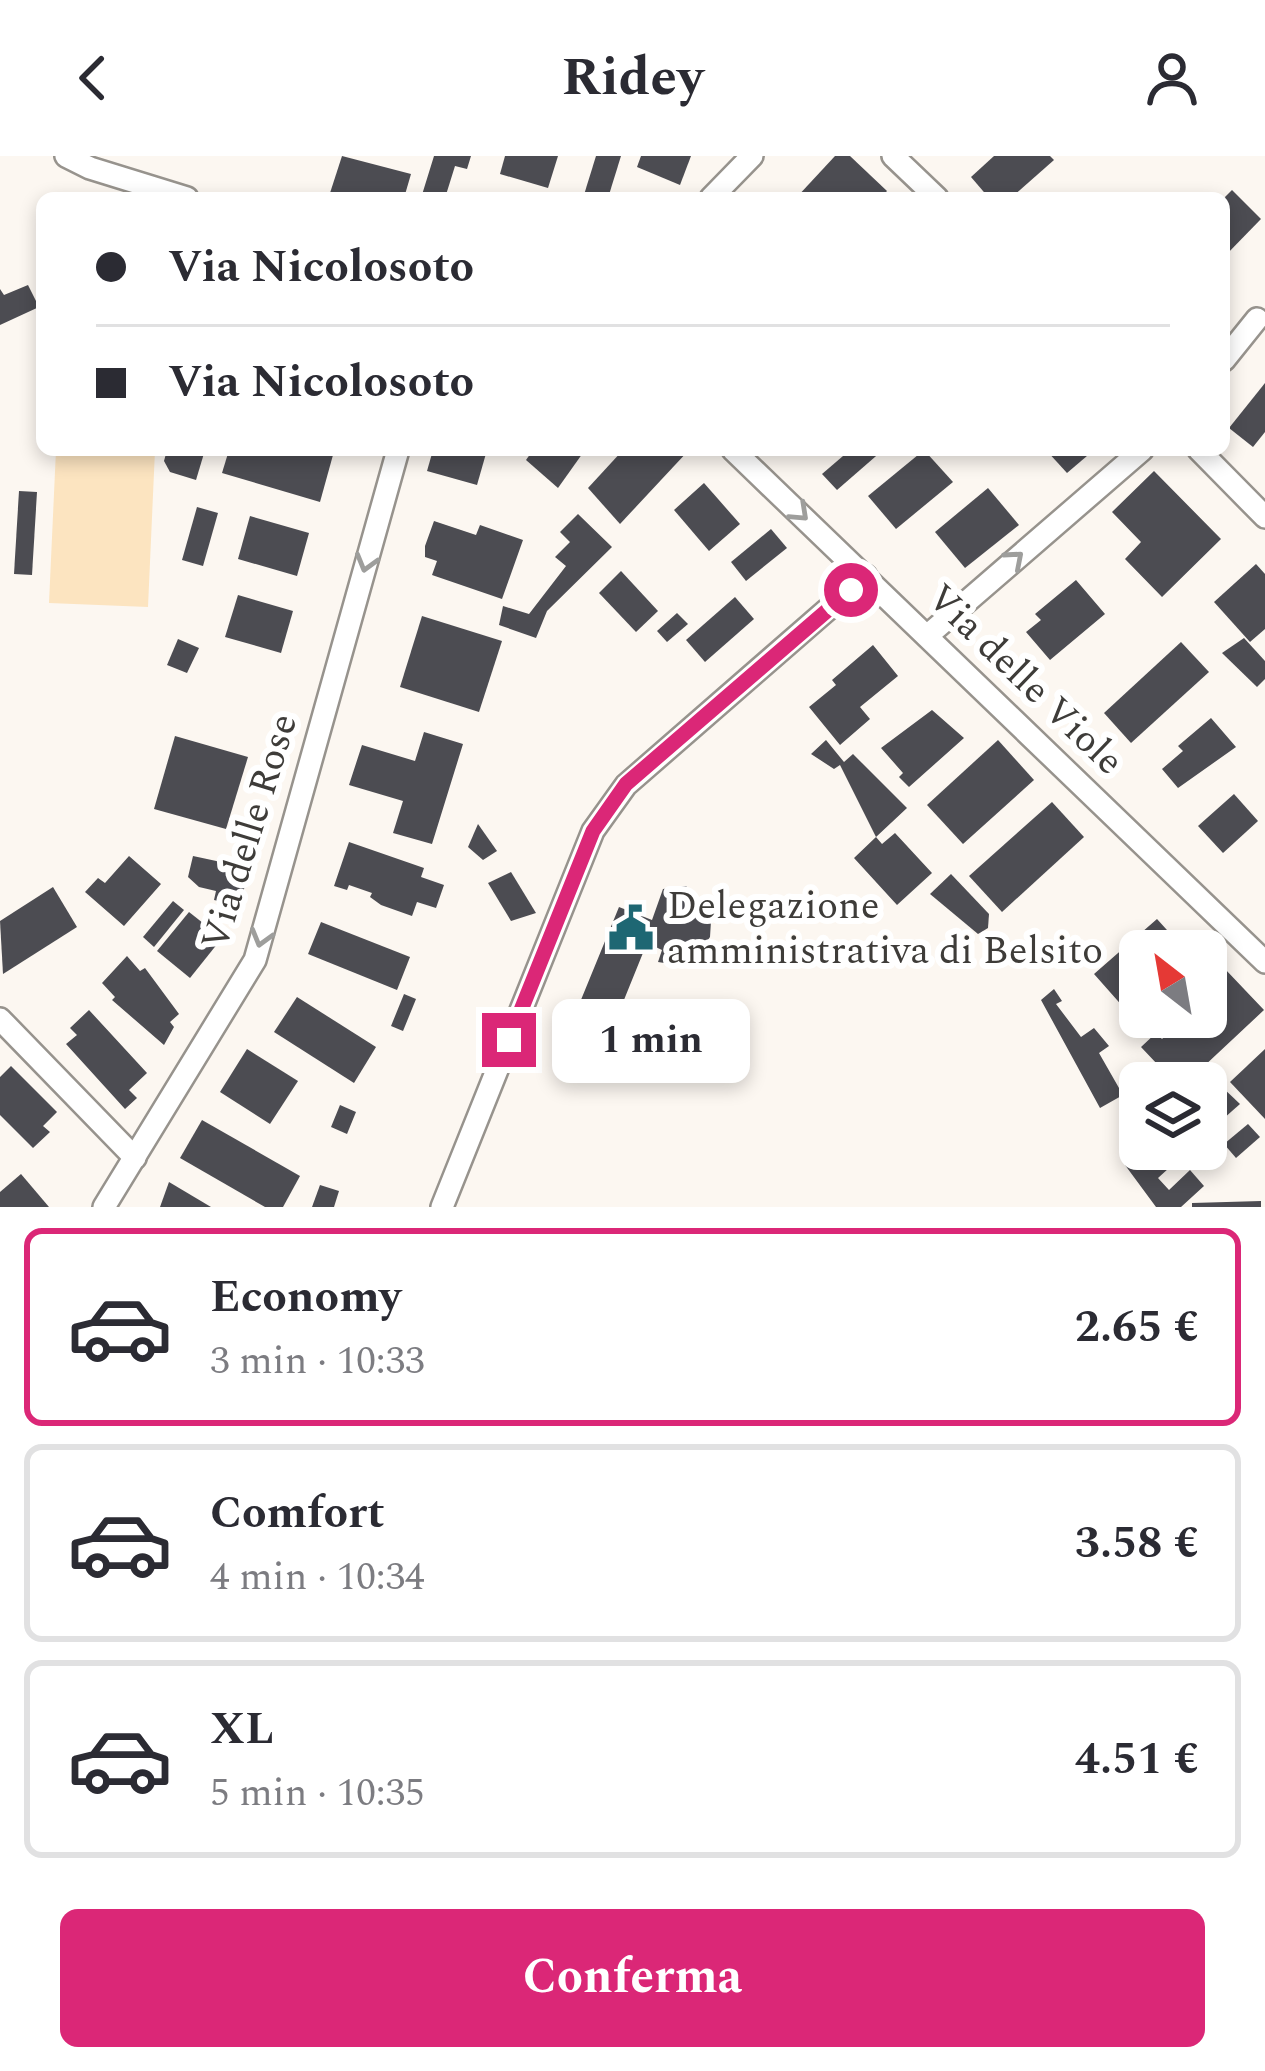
<!DOCTYPE html>
<html lang="it">
<meta charset="utf-8">
<style>
body{margin:0;font-family:Spectral,serif;background:#f7f7f7;color:#2b2b33;height:100vh;display:flex;flex-direction:column;font-size:45px;white-space:nowrap}
*{box-sizing:border-box;margin:0}
p{font-size:39px;color:#7c7c81}
.icon{flex:none;width:66px;height:66px;fill:none;stroke:currentColor;stroke-width:2;stroke-linecap:round;stroke-linejoin:round}
.map{position:relative;height:1051px;overflow:hidden}
.drawer{display:flex;flex-direction:column;background:#fff;flex:1}
.drawer>*{flex:none}
.banner{position:absolute;left:36px;top:36px;width:1194px;height:264px;border-radius:18px;box-shadow:0 6px 18px #0003;display:grid;align-content:center;height:264px;padding:0 60px;background:#fff}
.needle{width:78px;rotate:329deg}
.tools{position:absolute;left:1119px;top:774px;display:grid;gap:24px}
.tools a{display:grid;place-items:center;width:108px;height:108px;border-radius:18px;background:#fff;box-shadow:0 6px 18px #0003;font-size:60px}
.end{position:absolute;width:54px;height:54px;margin:-27px;border:15px solid #db2777;background:#fff;box-shadow:0 0 0 6px #fff}
.from{border-radius:50%}
.bubble{position:absolute;height:84px;border-radius:18px;background:#fff;box-shadow:0 6px 18px #0003;font-size:39px;font-weight:700;line-height:84px;text-align:center}
.banner b{display:flex;align-items:center;gap:42px;height:114px;font-size:45px}
.banner b+b{border-top:3px solid #e1e1e2}
.banner i{width:30px;height:30px;background:#2b2b33}
ul{padding:21px 0 0;list-style:none}
li{display:flex;align-items:center;gap:36px;height:198px;margin:0 24px 18px;padding:0 36px;border:6px solid #e1e1e2;border-radius:18px}
li div{flex:1}
li b{display:block;font-size:45px}
li em{font-style:normal;font-weight:700}
li.active{border-color:#db2777}
li>.icon{width:108px;height:108px;stroke-width:1.5}
.primary-button{display:flex;gap:24px;margin-top:auto;padding:24px 60px}
.primary-button a{flex:1;height:138px;border-radius:18px;background:#db2777;color:#fff;font-size:48px;font-weight:700;line-height:138px;text-align:center}
header{display:flex;justify-content:space-between;align-items:center;height:156px;padding:0 60px;background:#fff;font-size:54px;font-weight:700}
.map>svg:first-child{display:block}
.green{fill:#fce4c0}
.building{fill:#4c4c52}
.lines{fill:none;stroke-linecap:round;stroke-linejoin:round}
.minor-casing{stroke:#97938d;stroke-width:26}
.minor{stroke:#fff;stroke-width:21}
.oneway{stroke:#9e9e9c}
.route{stroke:#db2777;stroke-width:15}
.labels{text-anchor:middle;dominant-baseline:central;stroke-width:12;stroke-linejoin:round;paint-order:stroke}
.street-label{font-size:39px;fill:#3e3c39;stroke:#fff}
.poi-label{font-size:39px;fill:#3e3c39;stroke:#fff;text-anchor:start}
</style>
<header><svg class="icon" aria-label="back" viewBox="0 0 24 24"><path d="M15 5l-7 7 7 7"/></svg>Ridey<svg class="icon" aria-label="person" viewBox="0 0 24 24"><circle cx="12" cy="8" r="4"/><path d="M4 21q1-7 8-7t8 7"/></svg></header>
<div class="map">
<svg width="1265" height="1051" viewBox="0 0 1265 1051">
<rect width="100%" height="100%" fill="#fcf7f1"/>
<path class="green" d="M56,294H155L148,451L49,447Z"/>
<g class="building">
<path d="M342,0L411,18L404,42H345L330,37Z"/>
<path d="M434,0H471L467,13L455,10L445,42H421Z"/>
<path d="M505,0H558L548,32L500,18Z"/>
<path d="M596,0H621L608,42H583Z"/>
<path d="M641,0H691L680,29L637,11Z"/>
<path d="M835,0H850L887,35L881,42H796Z"/>
<path d="M994,0H1050L1054,4L1011,42H989L971,21Z"/>
<path d="M1232,34L1261,63L1224,101V42Z"/>
<path d="M28,129L39,151L0,169V133L4,139Z"/>
<path d="M1265,227V276L1253,291L1229,272Z"/>
<path d="M167,294H205L196,324L170,316L164,305Z"/>
<path d="M229,294H316L333,299L320,346L222,317Z"/>
<path d="M433,294H487L477,329L427,315Z"/>
<path d="M533,294H585L558,332L526,304Z"/>
<path d="M623,294H689L620,368L588,332Z"/>
<path d="M850,294H883L837,334L822,318Z"/>
<path d="M924,294L953,326L896,373L868,340Z"/>
<path d="M1046,294H1094L1067,317Z"/>
<path d="M1154,315L1221,383L1162,441L1125,403L1141,386L1112,356Z"/>
<path d="M704,327L740,368L709,395L674,354Z"/>
<path d="M988,332L1019,369L965,412L935,376Z"/>
<path d="M19,335L37,336L32,419L14,418Z"/>
<path d="M197,351L218,357L203,410L182,404Z"/>
<path d="M578,358L612,391L547,455L536,482L499,469L503,450L529,458L566,410L555,401L570,386L560,376Z"/>
<path d="M250,360L309,377L297,420L238,403Z"/>
<path d="M434,365L476,379L480,369L523,384L502,443L432,419L437,405L425,401V390Z"/>
<path d="M771,373L787,392L746,425L731,406Z"/>
<path d="M1256,408L1265,418V473L1250,486L1214,446Z"/>
<path d="M621,415L658,455L636,476L599,437Z"/>
<path d="M1076,424L1105,458L1050,504L1026,476L1041,464L1035,458Z"/>
<path d="M238,439L293,455L281,497L225,481Z"/>
<path d="M735,441L754,463L705,506L686,484Z"/>
<path d="M677,457L688,468L667,486L657,475Z"/>
<path d="M422,460L502,485L479,556L400,531Z"/>
<path d="M1244,482L1265,505V523L1257,531L1222,497Z"/>
<path d="M178,483L199,492L187,517L167,509Z"/>
<path d="M1181,486L1209,516L1131,587L1104,557Z"/>
<path d="M873,489L898,520L860,551L870,563L840,589L809,551L836,529L832,524Z"/>
<path d="M932,554L964,582L909,631L899,621L903,617L881,592Z"/>
<path d="M1211,562L1236,591L1178,632L1162,613L1183,595L1178,590Z"/>
<path d="M424,576L463,588L432,688L393,677L403,645L349,629L362,589L415,605Z"/>
<path d="M175,580L248,601L226,673L154,653Z"/>
<path d="M826,584L844,606L853,598L907,652L876,681L840,609L834,613L811,598Z"/>
<path d="M998,584L1034,624L963,688L927,649Z"/>
<path d="M1234,638L1258,665L1223,697L1198,670Z"/>
<path d="M1052,646L1084,681L1002,756L969,720Z"/>
<path d="M478,668L497,695L483,704L468,691Z"/>
<path d="M895,677L932,717L897,749L854,702L876,681L882,688Z"/>
<path d="M349,686L424,712L421,721L444,729L436,752L417,746L412,760L381,749L370,741L372,737L349,729L347,734L334,730Z"/>
<path d="M129,700L161,728L124,770L85,736L98,722L105,727Z"/>
<path d="M193,700L249,712L240,750L214,744L216,735L199,731L188,721Z"/>
<path d="M511,716L536,757L511,765L488,727Z"/>
<path d="M951,718L989,758L988,772L978,778L930,738Z"/>
<path d="M686,730L707,749L711,765L710,781L696,801L677,809L658,806L662,794L647,787L613,871L576,856L619,751L652,764L663,733Z"/>
<path d="M53,731L77,771L3,818L0,765Z"/>
<path d="M173,745L184,754L154,791L143,781Z"/>
<path d="M189,756L222,782L190,822L157,795Z"/>
<path d="M1157,763L1186,795H1140V839L1125,853L1094,818Z"/>
<path d="M321,766L410,801L397,834L308,798Z"/>
<path d="M127,800L140,815L145,812L179,858L170,866L174,871L164,889L112,844L115,841L102,827Z"/>
<path d="M1225,813L1264,854L1186,927H1175L1141,891L1156,877L1162,883L1185,861H1206V841L1214,834L1209,829Z"/>
<path d="M1054,833L1062,845L1056,848L1081,881L1094,872L1109,890L1099,897L1123,939L1100,952L1041,844Z"/>
<path d="M404,838L416,843L403,875L391,870Z"/>
<path d="M297,841L376,891L354,927L274,876Z"/>
<path d="M89,854L147,917L129,934L137,942L125,953L66,888L77,879L70,872Z"/>
<path d="M247,893L298,925L270,968L220,936Z"/>
<path d="M1265,893V963L1230,926Z"/>
<path d="M11,910L57,956L43,970L50,976L33,992L0,959V921Z"/>
<path d="M1221,930L1240,948L1206,978V944Z"/>
<path d="M340,949L356,956L347,978L331,971Z"/>
<path d="M202,964L300,1020L283,1051H265L180,1002Z"/>
<path d="M1248,968L1260,981L1236,1002L1224,988Z"/>
<path d="M1140,987V993H1190L1158,1022L1169,1034L1190,1014L1204,1030L1181,1051H1156L1125,1009L1124,1001Z"/>
<path d="M21,1018L49,1051H0V1036Z"/>
<path d="M169,1026L211,1051H160Z"/>
<path d="M320,1029L339,1035L334,1051H312Z"/>
<path d="M1261,1045V1051H1192V1047Z"/>
</g>
<g class="lines">
<g class="minor-casing">
<g id="minor">
<path d="M66,0L90,12L187,42"/>
<path d="M893,0L937,42"/>
<path d="M711,42L752,0"/>
<path d="M1224,204L1257,163"/>
<path d="M733,294L1265,806"/>
<path d="M1199,294L1265,361"/>
<path d="M927,480L1142,294"/>
<path d="M0,863L135,1002"/>
<path d="M104,1051L255,804L398,294"/>
<path d="M442,1051L593,675L626,629L866,420"/>
</g>
</g>
<use href="#minor" class="minor"/>
</g>
<defs><path id="oneway-chevron" d="M-2-3.5L2.5 0L-2 3.5" fill="none" stroke-width="1.6" stroke-linecap="round" stroke-linejoin="round" transform="scale(3)"/></defs>
<g class="oneway">
<use href="#oneway-chevron" transform="translate(800 357) rotate(43)"/>
<use href="#oneway-chevron" transform="translate(1015 403) rotate(-41)"/>
<use href="#oneway-chevron" transform="translate(366 407) rotate(106)"/>
<use href="#oneway-chevron" transform="translate(261 782) rotate(106)"/>
</g>
<g class="lines">
<path class="route" d="M509,884L593,675L626,628L851,434"/>
</g>
<defs>
<g id="civic-bare" transform="scale(3.6)"><path d="M-.6-6.5H3V-4.5H.6V-3L4-1V1h2V6H-6V1h2V-1L-.6-3ZM-1.2 2.5V6h2.4V2.5Z" fill="#1e6773" stroke="#fff" stroke-width="2.5" paint-order="stroke"/></g>
</defs>
<g fill-rule="evenodd">
<use href="#civic-bare" x="631" y="772"/>
</g>
<g class="labels">
<g class="street-label">
<text transform="translate(1025 524) rotate(44)">Via delle Viole</text>
<text transform="translate(250 676) rotate(-73)">Via delle Rose</text>
</g>
<g class="poi-label">
<text x="667" y="750">Delegazione<tspan x="667" dy="45">amministrativa di Belsito</tspan></text>
</g>
</g>
</svg>
<div class="tools">
<a><svg class="needle" viewBox="-14 -14 28 28"><path d="M0-13l5 13h-10z" fill="#e53935"/><path d="M0 13l5-13h-10z" fill="#7c7c81"/></svg></a>
<a><svg class="icon" aria-label="layers" viewBox="0 0 24 24"><path d="M12 4l9 5-9 5-9-5zM3 14l9 5 9-5"/></svg></a>
</div>
<i class="end from" style="left:851px;top:434px"></i>
<i class="end" style="left:509px;top:884px"></i>
<div class="bubble" style="left:552px;top:843px;width:198px">1 min</div>
<div class="banner">
<b><i class="from"></i>Via Nicolosoto</b>
<b><i></i>Via Nicolosoto</b>
</div>
</div>
<section class="drawer">
<ul>
<li class="active"><svg class="icon" aria-label="car" viewBox="0 0 24 24"><path d="M5 17H2v-5l4-1 3-4h7l3 4 3 1v5h-3M9 17h6M6 11h13"/><circle cx="7" cy="17" r="2"/><circle cx="17" cy="17" r="2"/></svg><div><b>Economy</b><p>3 min · 10:33</p></div><em>2.65 €</em></li>
<li><svg class="icon" aria-label="car" viewBox="0 0 24 24"><path d="M5 17H2v-5l4-1 3-4h7l3 4 3 1v5h-3M9 17h6M6 11h13"/><circle cx="7" cy="17" r="2"/><circle cx="17" cy="17" r="2"/></svg><div><b>Comfort</b><p>4 min · 10:34</p></div><em>3.58 €</em></li>
<li><svg class="icon" aria-label="car" viewBox="0 0 24 24"><path d="M5 17H2v-5l4-1 3-4h7l3 4 3 1v5h-3M9 17h6M6 11h13"/><circle cx="7" cy="17" r="2"/><circle cx="17" cy="17" r="2"/></svg><div><b>XL</b><p>5 min · 10:35</p></div><em>4.51 €</em></li>
</ul>
<div class="primary-button"><a>Conferma</a></div>
</section>
